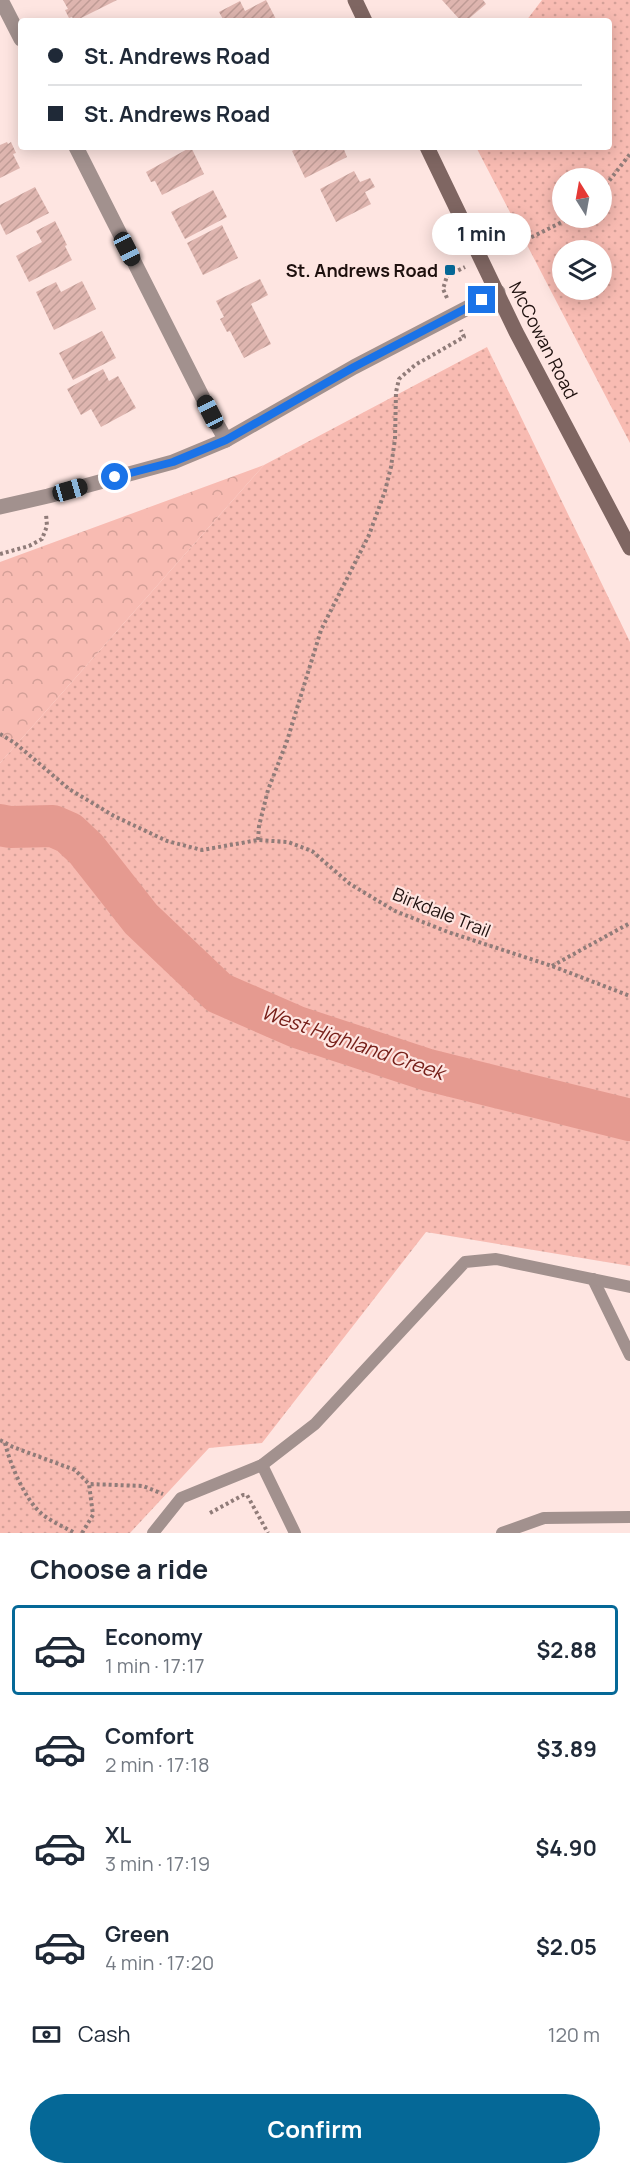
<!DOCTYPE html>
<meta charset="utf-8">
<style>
body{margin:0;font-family:Manrope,sans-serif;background:#f6f6f7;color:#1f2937;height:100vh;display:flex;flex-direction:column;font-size:22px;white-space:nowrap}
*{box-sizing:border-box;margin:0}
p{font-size:20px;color:#747a83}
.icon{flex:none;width:33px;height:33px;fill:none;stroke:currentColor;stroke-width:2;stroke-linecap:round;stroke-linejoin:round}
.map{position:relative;height:1533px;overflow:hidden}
.sheet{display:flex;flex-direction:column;background:#fff;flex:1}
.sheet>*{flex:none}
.top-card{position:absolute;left:18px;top:18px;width:594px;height:132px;border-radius:6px;box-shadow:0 3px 15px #0003;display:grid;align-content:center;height:132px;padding:0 30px;background:#fff}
.needle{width:39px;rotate:349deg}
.fabs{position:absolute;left:552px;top:168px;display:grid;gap:12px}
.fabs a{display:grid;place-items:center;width:60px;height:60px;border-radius:50%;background:#fff;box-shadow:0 3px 15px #0003;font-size:30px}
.end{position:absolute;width:27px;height:27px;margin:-14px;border:8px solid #1a73e8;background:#fff;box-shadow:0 0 0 3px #fff}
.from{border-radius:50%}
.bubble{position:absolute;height:42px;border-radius:21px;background:#fff;box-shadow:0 3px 15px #0003;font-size:20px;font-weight:700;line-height:42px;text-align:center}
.car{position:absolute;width:18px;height:36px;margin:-18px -9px;border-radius:8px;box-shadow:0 0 4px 2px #0007;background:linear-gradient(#222 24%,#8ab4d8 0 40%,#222 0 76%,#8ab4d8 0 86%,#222 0)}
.top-card b{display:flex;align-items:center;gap:21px;height:57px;font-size:22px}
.top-card b+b{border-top:2px solid #e0e1e3}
.top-card i{width:15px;height:15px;background:#1f2937}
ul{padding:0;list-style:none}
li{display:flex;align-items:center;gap:18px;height:90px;margin:0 12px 9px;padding:0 18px;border:3px solid transparent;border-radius:6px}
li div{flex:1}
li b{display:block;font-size:22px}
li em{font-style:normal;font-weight:700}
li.selected{border-color:#056897}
li>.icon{width:54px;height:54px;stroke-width:1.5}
h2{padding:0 30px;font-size:27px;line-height:72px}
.pay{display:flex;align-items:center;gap:15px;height:66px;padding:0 30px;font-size:22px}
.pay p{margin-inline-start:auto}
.action{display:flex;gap:12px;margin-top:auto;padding:12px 30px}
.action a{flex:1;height:69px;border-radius:36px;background:#056897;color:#fff;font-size:24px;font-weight:700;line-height:69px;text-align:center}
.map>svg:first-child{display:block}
.grass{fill:url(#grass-dots);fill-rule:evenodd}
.park{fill:url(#park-crowns)}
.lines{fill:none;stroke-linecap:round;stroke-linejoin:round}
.river{stroke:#e59a90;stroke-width:42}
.building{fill:url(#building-hatch)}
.path{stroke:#907c79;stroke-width:4;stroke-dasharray:3 3;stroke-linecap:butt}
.service{stroke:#a2918e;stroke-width:12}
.minor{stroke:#a2918e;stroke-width:15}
.secondary{stroke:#7f6662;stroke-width:15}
.route{stroke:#1a73e8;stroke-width:8}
.poi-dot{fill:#056897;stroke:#fee5e1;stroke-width:2}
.labels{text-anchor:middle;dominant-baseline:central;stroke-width:4.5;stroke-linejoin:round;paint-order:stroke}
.poi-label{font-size:18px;font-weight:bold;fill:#1e100e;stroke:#fee5e1;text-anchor:end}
.street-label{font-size:18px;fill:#1e100e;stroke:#fee5e1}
.water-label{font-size:20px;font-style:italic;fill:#77201a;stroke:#fee5e1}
</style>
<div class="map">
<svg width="630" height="1533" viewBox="0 0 630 1533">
<defs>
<pattern id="grass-dots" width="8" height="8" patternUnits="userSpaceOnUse" patternTransform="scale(1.5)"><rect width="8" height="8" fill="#f8bbb2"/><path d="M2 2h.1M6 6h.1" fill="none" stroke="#d4a098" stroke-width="1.8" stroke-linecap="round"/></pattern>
<pattern id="park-crowns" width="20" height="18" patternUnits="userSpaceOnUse" patternTransform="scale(1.5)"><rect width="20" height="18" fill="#f8bbb2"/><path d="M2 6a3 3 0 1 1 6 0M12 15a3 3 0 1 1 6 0" fill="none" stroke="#d4a098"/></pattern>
<pattern id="building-hatch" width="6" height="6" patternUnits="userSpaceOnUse" patternTransform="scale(1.5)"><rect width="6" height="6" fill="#deb5af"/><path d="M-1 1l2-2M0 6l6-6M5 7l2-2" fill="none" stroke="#be9b95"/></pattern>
</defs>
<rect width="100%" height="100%" fill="#fee5e1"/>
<g class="grass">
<path d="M542,0H630V443L476,147H609V21H526ZM562,178H602V218H562ZM562,250H602V290H562Z"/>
<path d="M487,347L630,642V1266L426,1232L262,1443L209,1448L130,1533H0V763L264,465Z"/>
</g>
<path class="park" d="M264,465L0,763V562Z"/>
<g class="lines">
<path class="river" d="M0,825L10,827L53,826L69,833L86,849L141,919L219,993L297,1027L428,1070L630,1120"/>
</g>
<g class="building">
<path d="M63,0H117L75,21L72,17L69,18L65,10L68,9Z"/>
<path d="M266,0L277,21H224L219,12L240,1L245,11Z"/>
<path d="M442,0H483L486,4L466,21H461Z"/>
<path d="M7,142L8,144L11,142L16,153L13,154L20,168L0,178V145Z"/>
<path d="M191,147L204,174L162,195L155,181L151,182L146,172Z"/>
<path d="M300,147H343L347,157L305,178L292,151Z"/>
<path d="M354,171L360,182L370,178L375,187L365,192L371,204L336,222L320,189Z"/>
<path d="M35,187L49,213L6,235L0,223V205Z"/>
<path d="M213,190L227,217L185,239L171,212Z"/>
<path d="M55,221L67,245L65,246L72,260L29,282L16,256L42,242L36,231Z"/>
<path d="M222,225L238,258L203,275L187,243Z"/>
<path d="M260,279L268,295L251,304L271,344L244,358L230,331L227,332L220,319L224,317L216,301Z"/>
<path d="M82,281L96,309L54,330L36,292L56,282L61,292Z"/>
<path d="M102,331L116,358L73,380L59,353Z"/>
<path d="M103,369L109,381L118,376L136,408L101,427L91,409L81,415L67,389Z"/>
</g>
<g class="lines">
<g class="path">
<path d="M602,190L630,154"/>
<path d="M498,251L534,236L570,218"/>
<path d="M447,298L443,289L447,276L465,267"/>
<path d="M0,554L29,546L42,539L47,526L46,514"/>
<path d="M0,734L15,743L69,789L114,816L167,841L202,850L258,840L288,842L312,851L350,884L395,911L448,932L552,966L630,996"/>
<path d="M258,840L259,826L268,790L287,741L321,630L369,535L385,491L391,467L395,439L396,392L399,379L415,365L464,337L461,330"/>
<path d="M552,966L630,923"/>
<path d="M0,1440L13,1447L75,1470L89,1484"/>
<path d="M5,1443C10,1464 25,1500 42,1514C52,1522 64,1527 75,1533"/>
<path d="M210,1513L243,1495H247L268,1533"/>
<path d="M82,1533L93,1515L89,1484L143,1486L163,1494"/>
</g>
<g class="service">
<path d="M593,1279L630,1355"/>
<path d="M262,1465L295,1533"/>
<path d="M153,1533L181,1498L262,1465L315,1424L465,1262L496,1259L630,1287"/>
<path d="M502,1533L544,1518L630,1517"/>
</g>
<g class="minor">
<path d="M1,0L21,39"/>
<path d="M76,147L210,412L226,440"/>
<path d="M0,507L48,496L173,462L226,440L354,367L498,292"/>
</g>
<g class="secondary">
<path d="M355,0L365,21"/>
<path d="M427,147L516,332L630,548"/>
</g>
</g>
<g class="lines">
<path class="route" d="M115,477L173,462L226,440L354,367L482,300"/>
</g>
<rect class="poi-dot" x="444" y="264" width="12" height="12" rx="3"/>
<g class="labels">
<g class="poi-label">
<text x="438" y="270">St. Andrews Road</text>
</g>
<g class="street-label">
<text transform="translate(544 340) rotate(63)">McCowan Road</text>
<text transform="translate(442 912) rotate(22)">Birkdale Trail</text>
</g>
<g class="water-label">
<text transform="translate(353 1042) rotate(19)">West Highland Creek</text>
</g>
</g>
</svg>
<div class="fabs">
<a><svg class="needle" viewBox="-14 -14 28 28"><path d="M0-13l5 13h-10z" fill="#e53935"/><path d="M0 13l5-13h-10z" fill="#747a83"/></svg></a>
<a><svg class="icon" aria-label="layers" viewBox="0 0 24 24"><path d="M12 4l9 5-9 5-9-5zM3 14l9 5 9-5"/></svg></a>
</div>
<i class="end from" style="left:115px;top:477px"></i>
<i class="end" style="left:482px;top:300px"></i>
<div class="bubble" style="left:432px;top:213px;width:99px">1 min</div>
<i class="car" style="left:127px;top:249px;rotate:153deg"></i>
<i class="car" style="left:210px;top:412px;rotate:333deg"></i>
<i class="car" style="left:70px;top:490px;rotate:74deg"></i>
<div class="top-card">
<b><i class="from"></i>St. Andrews Road</b>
<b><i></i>St. Andrews Road</b>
</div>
</div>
<section class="sheet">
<h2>Choose a ride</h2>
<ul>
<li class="selected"><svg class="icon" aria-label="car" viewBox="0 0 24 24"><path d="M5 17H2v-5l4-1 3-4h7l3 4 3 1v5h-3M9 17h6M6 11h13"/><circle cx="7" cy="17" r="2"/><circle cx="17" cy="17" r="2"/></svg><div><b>Economy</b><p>1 min · 17:17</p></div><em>$2.88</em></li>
<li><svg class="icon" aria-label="car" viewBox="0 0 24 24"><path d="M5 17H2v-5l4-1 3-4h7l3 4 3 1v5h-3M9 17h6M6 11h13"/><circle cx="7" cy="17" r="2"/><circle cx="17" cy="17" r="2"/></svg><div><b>Comfort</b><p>2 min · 17:18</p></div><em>$3.89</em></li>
<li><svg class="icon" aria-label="car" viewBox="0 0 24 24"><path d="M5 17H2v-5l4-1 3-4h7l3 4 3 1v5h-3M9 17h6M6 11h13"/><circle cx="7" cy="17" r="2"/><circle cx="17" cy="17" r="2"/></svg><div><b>XL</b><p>3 min · 17:19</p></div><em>$4.90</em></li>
<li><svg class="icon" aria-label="car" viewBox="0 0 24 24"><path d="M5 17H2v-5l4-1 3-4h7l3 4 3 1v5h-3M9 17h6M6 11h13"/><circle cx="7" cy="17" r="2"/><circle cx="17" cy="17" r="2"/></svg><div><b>Green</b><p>4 min · 17:20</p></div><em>$2.05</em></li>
</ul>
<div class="pay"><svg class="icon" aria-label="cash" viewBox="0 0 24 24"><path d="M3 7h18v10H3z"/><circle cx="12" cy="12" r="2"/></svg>Cash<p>120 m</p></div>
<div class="action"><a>Confirm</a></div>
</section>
